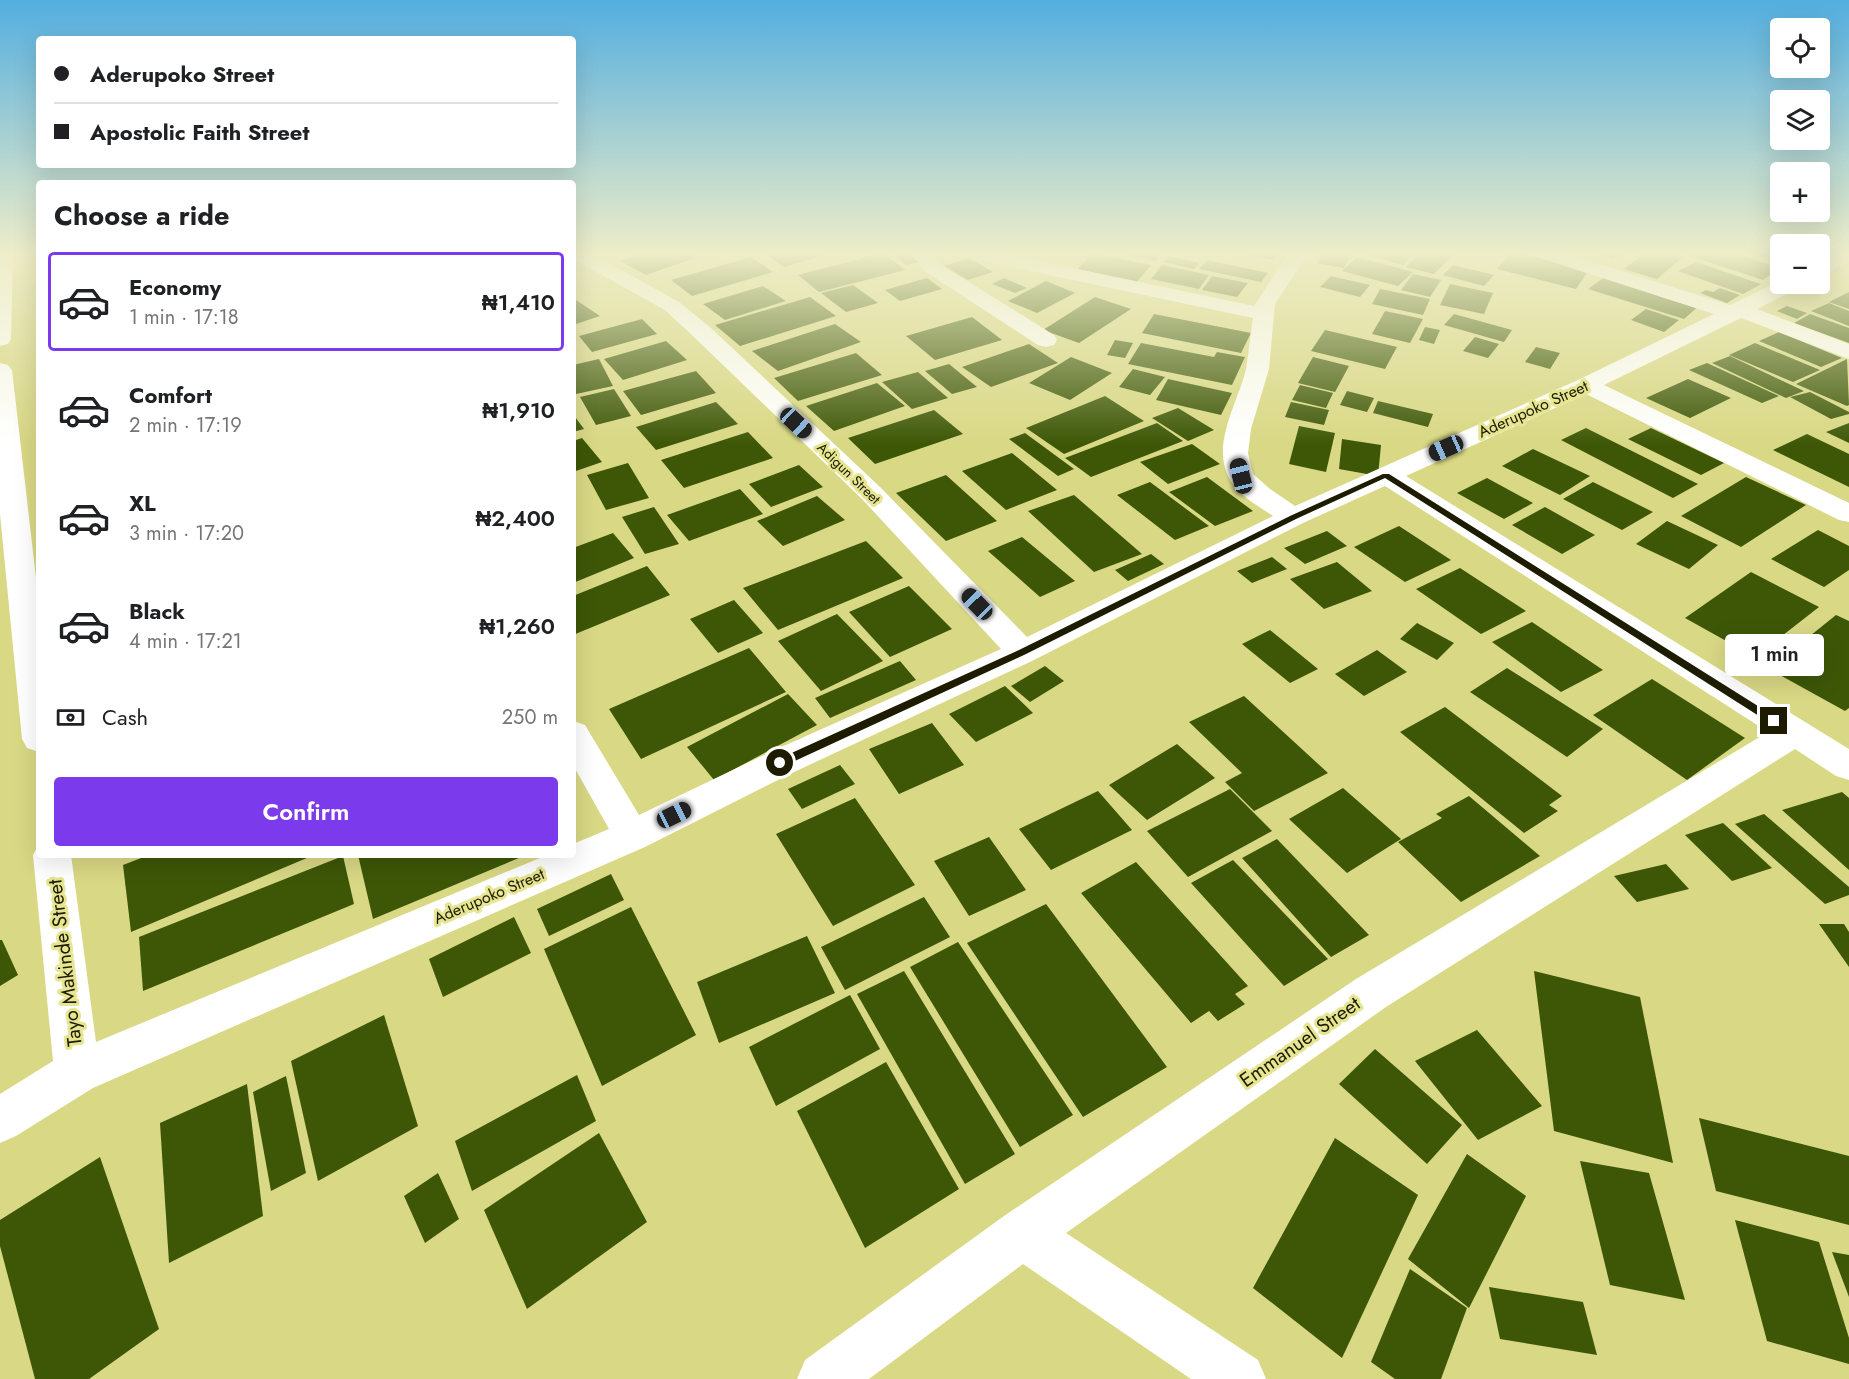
<!DOCTYPE html>
<meta charset="utf-8">
<style>
body{margin:0;font-family:Jost,sans-serif;background:#f2f2f2;color:#202124;height:100vh;display:flex;flex-direction:column;font-size:22px;white-space:nowrap}
*{box-sizing:border-box;margin:0}
p{font-size:20px;color:#757577}
.icon{flex:none;width:33px;height:33px;fill:none;stroke:currentColor;stroke-width:2;stroke-linecap:round;stroke-linejoin:round}
.map{position:relative;flex:1;overflow:hidden}
.details{position:absolute;left:36px;top:180px;width:540px;height:678px;display:flex;flex-direction:column;background:#fff;border-radius:6px;box-shadow:0 6px 24px #0002}
.details>*{flex:none}
.hud{position:absolute;left:36px;top:36px;width:540px;height:132px;border-radius:6px;box-shadow:0 6px 24px #0002;display:grid;align-content:center;height:132px;padding:0 18px;background:#fff}
.buttons{position:absolute;left:1770px;top:18px;display:grid;gap:12px}
.buttons a{display:grid;place-items:center;width:60px;height:60px;border-radius:6px;background:#fff;box-shadow:0 6px 24px #0002;font-size:30px}
.end{position:absolute;width:27px;height:27px;margin:-14px;border:8px solid #1e1c00;background:#fff;box-shadow:0 0 0 3px #fff}
.from{border-radius:50%}
.bubble{position:absolute;height:42px;border-radius:6px;background:#fff;box-shadow:0 6px 24px #0002;font-size:20px;font-weight:600;line-height:42px;text-align:center}
.car{position:absolute;width:18px;height:36px;margin:-18px -9px;border-radius:8px;box-shadow:0 0 4px 2px #0007;background:linear-gradient(#222 24%,#8ab4d8 0 40%,#222 0 76%,#8ab4d8 0 86%,#222 0)}
.hud b{display:flex;align-items:center;gap:21px;height:57px;font-size:22px}
.hud b+b{border-top:2px solid #e0e0e0}
.hud i{width:15px;height:15px;background:#202124}
ul{padding:0;list-style:none}
li{display:flex;align-items:center;gap:18px;height:99px;margin:0 12px 9px;padding:0 6px;border:3px solid transparent;border-radius:6px}
li div{flex:1}
li b{display:block;font-size:22px}
li em{font-style:normal;font-weight:600}
li.on{border-color:#7c3aed}
li>.icon{width:54px;height:54px;stroke-width:1.5}
h2{padding:0 18px;font-size:27px;line-height:72px}
.pay{display:flex;align-items:center;gap:15px;height:66px;padding:0 18px;font-size:22px}
.pay p{margin-inline-start:auto}
.button{display:flex;gap:12px;margin-top:auto;padding:12px 18px}
.button a{flex:1;height:69px;border-radius:6px;background:#7c3aed;color:#fff;font-size:24px;font-weight:600;line-height:69px;text-align:center}
.map>svg:first-child{display:block}
.building{fill:#3d5707}
.lines{fill:none;stroke-linecap:round;stroke-linejoin:round}
.minor{fill:#fff;fill-rule:evenodd}
.route{fill:#1e1c00}
.labels{text-anchor:middle;dominant-baseline:central;stroke-width:6;stroke-linejoin:round;paint-order:stroke}
.far-street-label{font-size:14px;fill:#1e1c00;stroke:#e6e592}
.street-label{font-size:16px;fill:#1e1c00;stroke:#e6e592}
.near-street-label{font-size:20px;fill:#1e1c00;stroke:#e6e592}
</style>
<div class="map">
<svg width="1849" height="1379" viewBox="0 0 1849 1379">
<rect width="100%" height="100%" fill="#d9d885"/>
<g class="building">
<path d="M650,251H682L695,258L646,275L620,261Z"/>
<path d="M772,251H835V252L784,267L764,253Z"/>
<path d="M890,251H914L925,261L906,265Z"/>
<path d="M1113,251H1164L1155,261Z"/>
<path d="M1235,251H1263L1278,254L1273,260Z"/>
<path d="M1324,251H1346L1352,252L1344,268L1317,263Z"/>
<path d="M1353,251H1416L1403,265Z"/>
<path d="M1422,251H1432L1452,256L1434,274L1406,267Z"/>
<path d="M1512,251L1589,270L1576,289L1497,269Z"/>
<path d="M1587,251H1624L1613,259Z"/>
<path d="M1648,251H1660L1683,257L1657,279L1624,269Z"/>
<path d="M1675,251H1727L1780,268L1763,280Z"/>
<path d="M1747,251H1780V262Z"/>
<path d="M883,253L905,270L819,292L798,275Z"/>
<path d="M1093,253L1151,265L1136,283L1076,271Z"/>
<path d="M1169,256L1199,263L1194,269L1163,262Z"/>
<path d="M751,257L773,272L692,296L671,280Z"/>
<path d="M1357,257L1413,272L1398,286L1342,271Z"/>
<path d="M969,258L993,272L968,280L944,266Z"/>
<path d="M1207,260L1268,273L1261,282L1199,269Z"/>
<path d="M1696,262L1761,284L1743,294L1678,271Z"/>
<path d="M1162,265L1209,275L1199,289L1151,279Z"/>
<path d="M1453,265L1494,275L1484,286L1443,275Z"/>
<path d="M1413,274L1441,280L1430,297L1401,290Z"/>
<path d="M1212,276L1248,283L1237,297L1202,290Z"/>
<path d="M1331,276L1370,285L1360,297L1320,287Z"/>
<path d="M1606,276L1700,305L1684,319L1588,289Z"/>
<path d="M927,278L942,289L900,301L885,290Z"/>
<path d="M1004,278L1027,288L1015,293L992,284Z"/>
<path d="M1046,281L1075,293L1037,313L1008,301Z"/>
<path d="M1450,284L1493,293L1484,314L1440,305Z"/>
<path d="M853,285L878,303L846,312L821,293Z"/>
<path d="M763,286L786,301L725,320L703,304Z"/>
<path d="M1720,288L1740,295L1727,303L1700,293L1706,290L1713,292Z"/>
<path d="M1380,289L1430,299L1423,315L1372,304Z"/>
<path d="M1849,292V309L1829,302Z"/>
<path d="M810,297L836,316L740,346L715,325Z"/>
<path d="M1095,297L1131,309L1079,343L1043,330Z"/>
<path d="M576,300L600,316L573,325V301Z"/>
<path d="M1829,303L1849,311V326L1811,311Z"/>
<path d="M1787,306L1807,313L1797,319L1777,311Z"/>
<path d="M1646,309L1679,320L1664,332L1631,320Z"/>
<path d="M1385,311L1423,319L1410,343L1372,334Z"/>
<path d="M1154,314L1251,333L1241,353L1142,333Z"/>
<path d="M1454,314L1512,330L1504,342L1444,325Z"/>
<path d="M1810,314L1849,328V343L1794,323Z"/>
<path d="M972,317L1002,340L935,360L906,336Z"/>
<path d="M642,319L657,334L592,352L579,336Z"/>
<path d="M835,324L861,342L778,371L752,351Z"/>
<path d="M1425,327L1440,330L1434,344L1419,340Z"/>
<path d="M1325,330L1397,347L1385,369L1311,351Z"/>
<path d="M1779,332L1842,358L1821,367L1759,341Z"/>
<path d="M1475,337L1499,344L1488,358L1463,351Z"/>
<path d="M1115,340L1133,343L1125,358L1107,355Z"/>
<path d="M666,341L687,360L623,380L604,359Z"/>
<path d="M1141,343L1214,357L1217,352L1245,357L1232,385L1128,364Z"/>
<path d="M1755,343L1820,370L1793,382L1729,355Z"/>
<path d="M1029,344L1058,363L991,387L962,367Z"/>
<path d="M1536,347L1560,353L1550,369L1525,362Z"/>
<path d="M856,353L882,375L798,401L774,378Z"/>
<path d="M1730,356L1804,391L1786,398L1712,363Z"/>
<path d="M1071,357L1112,373L1070,400L1029,383Z"/>
<path d="M1313,357L1349,366L1335,392L1298,383Z"/>
<path d="M599,359L613,386L576,394L573,389V365Z"/>
<path d="M1847,359L1849,405L1847,406L1796,384Z"/>
<path d="M1707,363L1779,396L1762,403L1689,370Z"/>
<path d="M949,364L977,387L952,394L925,371Z"/>
<path d="M1133,369L1165,377L1150,395L1119,387Z"/>
<path d="M696,371L716,393L641,415L623,391Z"/>
<path d="M918,372L948,398L912,409L882,382Z"/>
<path d="M1168,379L1232,393L1221,415L1156,400Z"/>
<path d="M1688,379L1731,398L1690,418L1646,398Z"/>
<path d="M877,383L905,406L834,431L806,406Z"/>
<path d="M1300,385L1333,393L1326,408L1292,400Z"/>
<path d="M614,389L631,416L596,425L580,397Z"/>
<path d="M1347,391L1374,398L1367,412L1340,405Z"/>
<path d="M1810,392L1849,412V414L1831,419L1790,397Z"/>
<path d="M1105,396L1144,421L1064,454L1026,428Z"/>
<path d="M1378,401L1433,414L1428,427L1373,413Z"/>
<path d="M716,402L738,424L656,450L636,427Z"/>
<path d="M1291,402L1329,410L1324,425L1285,417Z"/>
<path d="M1178,408L1214,430L1188,441L1152,418Z"/>
<path d="M934,410L963,434L875,464L848,438Z"/>
<path d="M573,414L584,429L573,432Z"/>
<path d="M1157,423L1183,441L1091,477L1065,458Z"/>
<path d="M1849,423V443L1826,432Z"/>
<path d="M1299,426L1335,433L1326,472L1289,464Z"/>
<path d="M1586,428L1698,484L1673,498L1561,440Z"/>
<path d="M1651,428L1724,463L1701,475L1628,439Z"/>
<path d="M748,432L773,458L684,488L661,460Z"/>
<path d="M1025,433L1074,469L1058,476L1009,439Z"/>
<path d="M1807,434L1849,454V487L1773,450Z"/>
<path d="M582,438L602,462L573,472V441Z"/>
<path d="M1342,439L1381,445L1378,476L1339,469Z"/>
<path d="M1192,444L1220,464L1168,484L1140,462Z"/>
<path d="M1533,449L1590,476L1560,495L1502,466Z"/>
<path d="M1012,453L1057,490L1006,510L962,471Z"/>
<path d="M628,463L649,498L606,510L587,475Z"/>
<path d="M799,465L823,487L771,507L749,484Z"/>
<path d="M946,475L997,521L946,541L896,493Z"/>
<path d="M1207,477L1253,511L1215,526L1169,492Z"/>
<path d="M1746,477L1806,505L1741,547L1681,516Z"/>
<path d="M1487,478L1533,503L1504,519L1457,493Z"/>
<path d="M1150,482L1209,526L1175,540L1117,495Z"/>
<path d="M1593,482L1653,512L1622,530L1563,499Z"/>
<path d="M740,489L763,514L689,541L667,515Z"/>
<path d="M1074,495L1142,554L1094,572L1028,511Z"/>
<path d="M817,496L845,520L783,546L757,521Z"/>
<path d="M654,507L679,544L645,554L622,517Z"/>
<path d="M1545,507L1595,535L1562,554L1512,525Z"/>
<path d="M1667,521L1718,545L1689,569L1636,544Z"/>
<path d="M1399,526L1451,560L1405,582L1354,547Z"/>
<path d="M1818,530L1849,546V570L1824,587L1771,559Z"/>
<path d="M1327,531L1347,546L1305,564L1284,548Z"/>
<path d="M613,533L634,558L573,583V548Z"/>
<path d="M1022,537L1075,581L1040,597L988,551Z"/>
<path d="M866,541L903,578L778,630L743,588Z"/>
<path d="M1151,554L1164,564L1128,581L1115,570Z"/>
<path d="M1272,557L1287,569L1252,583L1237,571Z"/>
<path d="M1337,562L1372,591L1324,609L1290,579Z"/>
<path d="M647,566L670,595L573,635V596Z"/>
<path d="M1460,568L1526,611L1481,634L1416,589Z"/>
<path d="M1751,572L1819,607L1755,657L1685,618Z"/>
<path d="M909,586L952,629L890,657L849,612Z"/>
<path d="M734,600L763,633L718,653L690,619Z"/>
<path d="M837,614L883,661L821,691L778,641Z"/>
<path d="M1836,615L1849,621V708L1845,711L1769,669Z"/>
<path d="M1532,622L1603,670L1561,692L1492,642Z"/>
<path d="M1417,623L1454,643L1437,660L1400,639Z"/>
<path d="M1270,630L1318,669L1290,683L1242,644Z"/>
<path d="M749,648L786,692L641,759L609,709Z"/>
<path d="M1377,650L1407,672L1364,696L1335,674Z"/>
<path d="M900,661L916,680L830,718L815,698Z"/>
<path d="M1045,666L1064,681L1030,702L1011,686Z"/>
<path d="M1507,668L1603,729L1567,757L1470,692Z"/>
<path d="M1652,679L1745,738L1687,780L1593,715Z"/>
<path d="M1005,686L1033,713L976,742L949,714Z"/>
<path d="M788,694L817,725L714,780L687,747Z"/>
<path d="M1244,696L1328,773L1254,811L1225,782L1242,773L1189,722Z"/>
<path d="M1445,707L1562,796L1549,805L1558,811L1524,833L1400,732Z"/>
<path d="M932,723L964,765L899,794L869,749Z"/>
<path d="M1177,744L1215,778L1147,820L1109,785Z"/>
<path d="M840,765L855,784L802,809L788,789Z"/>
<path d="M1343,788L1401,839L1347,873L1289,819Z"/>
<path d="M1230,789L1272,831L1188,877L1147,831Z"/>
<path d="M1098,791L1132,830L1051,870L1019,829Z"/>
<path d="M1842,792L1849,798V870L1782,810Z"/>
<path d="M1469,796L1540,856L1461,902L1398,842L1442,818L1436,814Z"/>
<path d="M855,798L915,885L833,926L776,834Z"/>
<path d="M1764,814L1849,887V895L1825,904L1735,824Z"/>
<path d="M1723,823L1772,868L1732,881L1685,835Z"/>
<path d="M989,837L1026,890L969,916L934,861Z"/>
<path d="M1277,839L1369,935L1331,957L1242,858Z"/>
<path d="M149,855H314L131,932L123,865Z"/>
<path d="M358,855H526L373,919Z"/>
<path d="M343,856L354,904L143,991L139,937Z"/>
<path d="M1233,860L1328,959L1284,986L1191,883Z"/>
<path d="M1136,862L1248,986L1235,994L1245,1004L1218,1021L1209,1011L1191,1023L1081,893Z"/>
<path d="M1666,864L1689,889L1637,902L1614,876Z"/>
<path d="M611,874L624,900L549,936L537,909Z"/>
<path d="M924,897L950,937L845,990L821,947Z"/>
<path d="M1046,904L1167,1067L1083,1117L967,943Z"/>
<path d="M631,907L696,1035L602,1086L544,949Z"/>
<path d="M514,917L531,953L443,997L429,959Z"/>
<path d="M1819,924H1844L1849,932V967Z"/>
<path d="M807,936L835,993L719,1043L697,982Z"/>
<path d="M0,940H2L18,975L0,986Z"/>
<path d="M958,942L1073,1115L1020,1147L910,967Z"/>
<path d="M904,971L1015,1154L965,1184L857,994Z"/>
<path d="M1534,971L1640,997L1673,1163L1554,1131Z"/>
<path d="M850,995L880,1049L776,1106L749,1047Z"/>
<path d="M384,1015L418,1126L318,1181L291,1061Z"/>
<path d="M1477,1030L1542,1106L1478,1140L1415,1061Z"/>
<path d="M1375,1049L1462,1125L1427,1164L1339,1084Z"/>
<path d="M886,1062L959,1189L865,1248L797,1111Z"/>
<path d="M577,1075L596,1121L472,1191L455,1141Z"/>
<path d="M286,1076L306,1173L271,1191L253,1092Z"/>
<path d="M247,1084L263,1216L169,1263L160,1123Z"/>
<path d="M1699,1118L1849,1156V1225L1716,1191Z"/>
<path d="M599,1133L647,1222L527,1309L484,1210Z"/>
<path d="M1335,1138L1418,1195L1342,1358L1253,1288Z"/>
<path d="M1467,1154L1526,1196L1469,1308L1408,1259Z"/>
<path d="M100,1157L159,1329L89,1379H35L0,1246V1220Z"/>
<path d="M1580,1161L1649,1173L1685,1300L1610,1285Z"/>
<path d="M438,1173L459,1219L425,1243L404,1196Z"/>
<path d="M1735,1220L1819,1242L1849,1338V1364L1767,1341Z"/>
<path d="M1832,1252L1849,1255V1297Z"/>
<path d="M1410,1269L1467,1308L1441,1379H1395L1371,1362Z"/>
<path d="M1489,1287L1583,1302L1597,1355L1500,1339Z"/>
</g>
<g class="lines">
<g class="minor">
<path d="M0,251H13L11,339L8,344L0,346Z"/>
<path d="M573,251H587L679,302L711,328L880,487L1027,637L1273,516C1258,506 1236,494 1228,476C1212,442 1238,403 1246,369C1249,352 1250,335 1253,318L964,257L957,255L954,251H992L1254,306L1290,251H1310L1275,304L1269,369L1251,429L1248,453L1253,474L1270,489L1295,506L1578,380L1714,314L1531,255L1528,251H1558L1730,305L1780,281V284H1801L1798,288L1757,309L1849,344V359L1741,318L1604,385L1849,503V522L1839,520L1586,394L1406,476L1849,749V780L1836,776L1795,749L1386,1007L1066,1233L1258,1360L1266,1379H1191L1023,1264L869,1379H797L805,1360L1004,1216L1356,979L1768,732L1385,486L1303,523L1034,660L792,773L645,847L93,1088L16,1136L0,1143V1094L53,1061L33,855L39,844V855H71L96,1042L547,855H573V844L609,829L573,765V721L585,725L639,815L768,753L1001,649L862,499L695,338L665,310L573,259Z"/>
<path d="M911,251H931L940,264L1054,335L1057,340L1054,345L1046,347L1038,345L926,272L911,255Z"/>
<path d="M1842,251H1849V262L1820,275V262Z"/>
<path d="M0,363L8,365L12,370L39,604V752L27,748L22,739L0,514Z"/>
</g>
</g>
<linearGradient id="sky" x2="0" y2="1"><stop stop-color="#53aee0"/><stop offset="0.57" stop-color="#eeedc8"/><stop offset="1" stop-color="#eeedc8" stop-opacity="0"/></linearGradient>
<rect width="1849" height="444" fill="url(#sky)"/>
<path class="route" d="M1383,474H1389L1777,718V723H1770L1385,478L1296,519L1026,654L784,766L780,767L775,763L776,760L1019,650L1290,516Z"/>
<g class="labels">
<g class="far-street-label">
<text transform="translate(849 473) rotate(44)">Adigun Street</text>
</g>
<g class="street-label">
<text transform="translate(1533 409) rotate(-24)">Aderupoko Street</text>
<text transform="translate(489 896) rotate(-23)">Aderupoko Street</text>
</g>
<g class="near-street-label">
<text transform="translate(65 963) rotate(-97)">Tayo Makinde Street</text>
<text transform="translate(1300 1042) rotate(-35)">Emmanuel Street</text>
</g>
</g>
</svg>
<div class="buttons">
<a><svg class="icon" aria-label="locate" viewBox="0 0 24 24"><circle cx="12" cy="12" r="6"/><path d="M12 2v4M12 18v4M2 12h4M18 12h4"/></svg></a>
<a><svg class="icon" aria-label="layers" viewBox="0 0 24 24"><path d="M12 4l9 5-9 5-9-5zM3 14l9 5 9-5"/></svg></a>
<a>+</a>
<a>−</a>
</div>
<i class="end from" style="left:780px;top:763px"></i>
<i class="end" style="left:1774px;top:721px"></i>
<div class="bubble" style="left:1725px;top:634px;width:99px">1 min</div>
<i class="car" style="left:796px;top:423px;rotate:133deg"></i>
<i class="car" style="left:1446px;top:448px;rotate:246deg"></i>
<i class="car" style="left:1241px;top:476px;rotate:346deg"></i>
<i class="car" style="left:977px;top:604px;rotate:316deg"></i>
<i class="car" style="left:674px;top:815px;rotate:64deg"></i>
<div class="hud">
<b><i class="from"></i>Aderupoko Street</b>
<b><i></i>Apostolic Faith Street</b>
</div>
<section class="details">
<h2>Choose a ride</h2>
<ul>
<li class="on"><svg class="icon" aria-label="car" viewBox="0 0 24 24"><path d="M5 17H2v-5l4-1 3-4h7l3 4 3 1v5h-3M9 17h6M6 11h13"/><circle cx="7" cy="17" r="2"/><circle cx="17" cy="17" r="2"/></svg><div><b>Economy</b><p>1 min · 17:18</p></div><em>₦1,410</em></li>
<li><svg class="icon" aria-label="car" viewBox="0 0 24 24"><path d="M5 17H2v-5l4-1 3-4h7l3 4 3 1v5h-3M9 17h6M6 11h13"/><circle cx="7" cy="17" r="2"/><circle cx="17" cy="17" r="2"/></svg><div><b>Comfort</b><p>2 min · 17:19</p></div><em>₦1,910</em></li>
<li><svg class="icon" aria-label="car" viewBox="0 0 24 24"><path d="M5 17H2v-5l4-1 3-4h7l3 4 3 1v5h-3M9 17h6M6 11h13"/><circle cx="7" cy="17" r="2"/><circle cx="17" cy="17" r="2"/></svg><div><b>XL</b><p>3 min · 17:20</p></div><em>₦2,400</em></li>
<li><svg class="icon" aria-label="car" viewBox="0 0 24 24"><path d="M5 17H2v-5l4-1 3-4h7l3 4 3 1v5h-3M9 17h6M6 11h13"/><circle cx="7" cy="17" r="2"/><circle cx="17" cy="17" r="2"/></svg><div><b>Black</b><p>4 min · 17:21</p></div><em>₦1,260</em></li>
</ul>
<div class="pay"><svg class="icon" aria-label="cash" viewBox="0 0 24 24"><path d="M3 7h18v10H3z"/><circle cx="12" cy="12" r="2"/></svg>Cash<p>250 m</p></div>
<div class="button"><a>Confirm</a></div>
</section>
</div>
